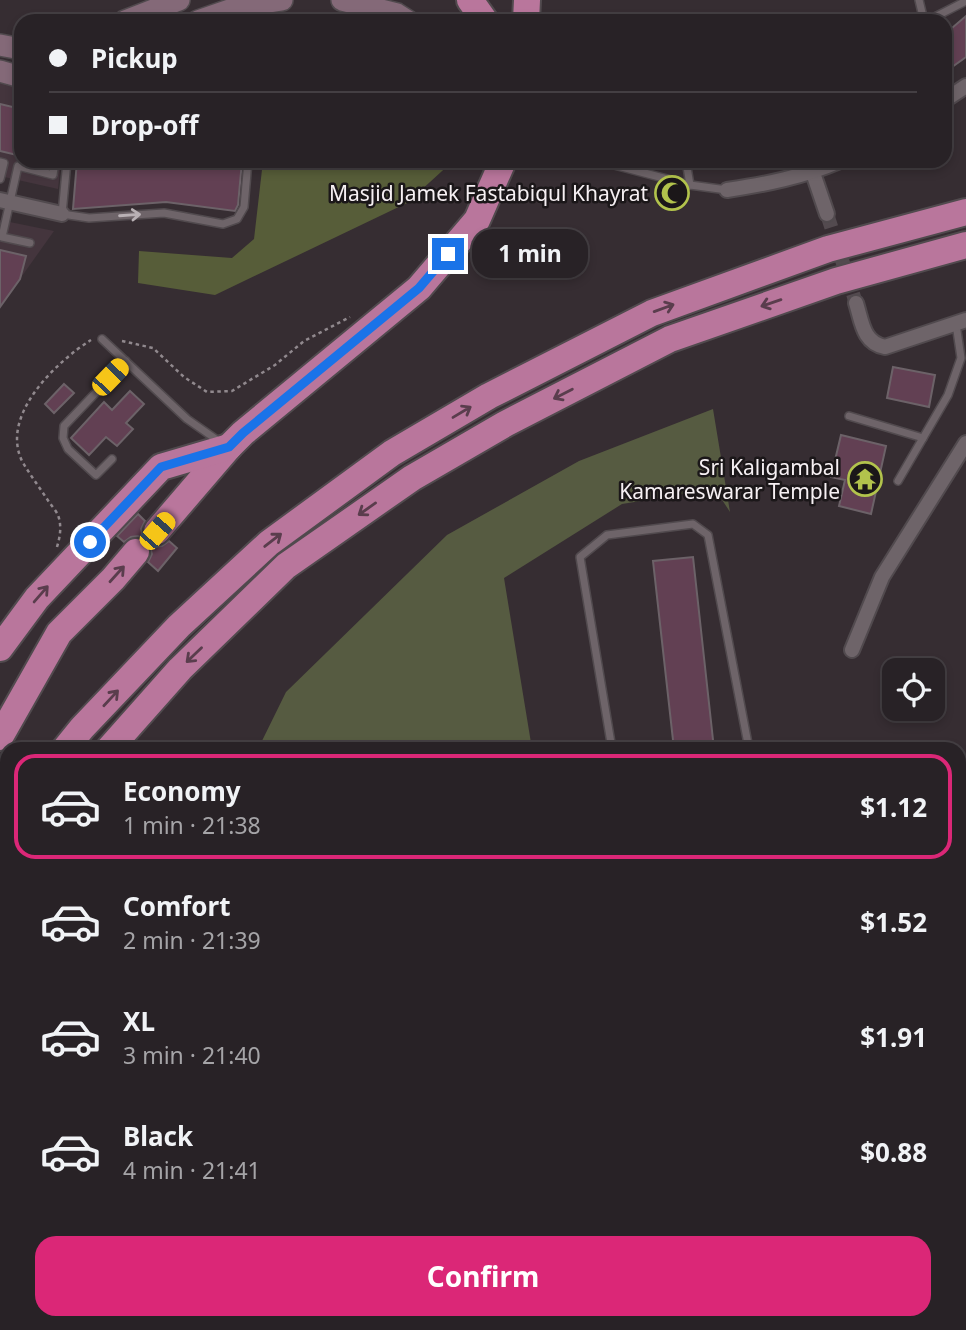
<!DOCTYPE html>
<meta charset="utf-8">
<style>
body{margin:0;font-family:"Noto Sans",sans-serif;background:#302a2e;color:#f1f3f6;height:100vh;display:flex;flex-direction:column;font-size:26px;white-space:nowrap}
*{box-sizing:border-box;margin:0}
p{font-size:23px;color:#a5a4a7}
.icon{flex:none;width:38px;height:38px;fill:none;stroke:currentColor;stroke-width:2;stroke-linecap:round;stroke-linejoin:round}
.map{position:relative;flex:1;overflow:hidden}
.panel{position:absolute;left:0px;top:742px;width:966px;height:588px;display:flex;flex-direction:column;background:#282226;border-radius:21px 21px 0 0;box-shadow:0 4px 10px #0003,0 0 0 2px #443f43}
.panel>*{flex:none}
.guide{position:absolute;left:14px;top:14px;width:938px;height:154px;border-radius:21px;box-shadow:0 4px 10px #0003,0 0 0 2px #443f43;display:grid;align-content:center;height:154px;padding:0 35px;background:#282226}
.buttons{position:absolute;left:882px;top:658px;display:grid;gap:14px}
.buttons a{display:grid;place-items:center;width:63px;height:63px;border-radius:14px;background:#282226;box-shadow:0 4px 10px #0003,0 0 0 2px #443f43;font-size:35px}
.end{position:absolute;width:32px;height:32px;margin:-16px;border:9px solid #1a73e8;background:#fff;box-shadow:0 0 0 4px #fff}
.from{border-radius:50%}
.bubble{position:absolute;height:49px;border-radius:21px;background:#282226;box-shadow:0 4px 10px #0003,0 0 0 2px #443f43;font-size:23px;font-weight:700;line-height:49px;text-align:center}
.car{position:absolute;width:21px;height:42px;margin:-21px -10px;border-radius:9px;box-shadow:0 0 5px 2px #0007;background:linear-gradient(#f5c518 24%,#345 0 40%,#f5c518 0 76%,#345 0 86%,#f5c518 0)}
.guide b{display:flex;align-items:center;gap:24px;height:66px;font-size:26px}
.guide b+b{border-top:2px solid #443f43}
.guide i{width:18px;height:18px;background:#f1f3f6}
ul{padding:12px 0 0;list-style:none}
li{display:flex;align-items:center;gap:21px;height:105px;margin:0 14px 10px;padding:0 21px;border:4px solid transparent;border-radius:21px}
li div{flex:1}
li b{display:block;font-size:26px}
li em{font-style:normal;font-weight:700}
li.current{border-color:#db2777}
li>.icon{width:63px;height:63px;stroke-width:1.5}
.action{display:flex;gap:14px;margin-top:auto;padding:14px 35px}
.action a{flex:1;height:80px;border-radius:21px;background:#db2777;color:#fff;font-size:28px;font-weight:700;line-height:80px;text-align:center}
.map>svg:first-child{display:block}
.built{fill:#44353d}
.green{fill:#565b41}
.forest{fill:#575d39}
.building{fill:#624053;stroke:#6c6268;stroke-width:2}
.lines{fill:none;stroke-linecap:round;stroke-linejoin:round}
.street-tunnel{stroke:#534a4f;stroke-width:14;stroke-dasharray:14 7;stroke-linecap:butt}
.lane-casing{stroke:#514a4e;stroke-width:10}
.street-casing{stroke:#514a4e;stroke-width:18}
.secondary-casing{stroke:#514a4e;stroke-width:24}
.highway-casing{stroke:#514a4e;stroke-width:30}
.path{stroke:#91898e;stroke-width:2.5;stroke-dasharray:3.5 3.5;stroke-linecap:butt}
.lane{stroke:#6e6469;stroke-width:7}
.street{stroke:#6e6469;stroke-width:14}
.secondary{stroke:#846978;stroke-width:21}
.highway{stroke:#b9769c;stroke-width:26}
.oneway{stroke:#b9b1b5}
.oneway2{stroke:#5a3d4d}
.route{stroke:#1a73e8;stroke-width:9}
.labels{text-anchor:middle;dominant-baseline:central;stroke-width:5;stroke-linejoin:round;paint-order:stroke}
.poi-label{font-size:21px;fill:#f6f0f3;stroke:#1b1719;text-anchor:end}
</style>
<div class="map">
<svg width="966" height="1330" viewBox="0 0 966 1330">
<rect width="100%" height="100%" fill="#362d32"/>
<g class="built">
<path d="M0,81L21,86V161H61L58,189L0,176Z"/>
<path d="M0,220L54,231L0,307Z"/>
</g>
<g class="green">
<path d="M713,409L730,512L715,489L622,504L504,578L532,749H258L286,692L447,535L579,461Z"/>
<path d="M398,1323H473L466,1330H405Z"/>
<path d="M769,1323H853L854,1330H765Z"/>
</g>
<g class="forest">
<path d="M279,12L378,21H278Z"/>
<path d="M263,161H453L407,203L215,295L138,283L139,251L232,258L254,239Z"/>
</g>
<g class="building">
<path d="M966,16V57L945,72V34Z"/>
<path d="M0,104L21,109V156L0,151Z"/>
<path d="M77,161H242L238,205L235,211L166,202L73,209Z"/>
<path d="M0,250L26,256L20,279L0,307Z"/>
<path d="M893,367L935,375L929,407L887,398Z"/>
<path d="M64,384L74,393L54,413L45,404Z"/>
<path d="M130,391L144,404L126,423L133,429L117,446L106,437L89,455L71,438L104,402L112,410Z"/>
<path d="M841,435L886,446L871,514L839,506L845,480L831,477Z"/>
<path d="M138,514L145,521L141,529L144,539L138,536L131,537L124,542L117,536Z"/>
<path d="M169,541L177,548L158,571L148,562L152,554L149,544L155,547L162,546Z"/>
<path d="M693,557L714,749H674L653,561Z"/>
</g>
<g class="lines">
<path class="street-tunnel" d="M827,214L856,303"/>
<g class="lane-casing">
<g id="lane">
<path d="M919,0L924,21"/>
<path d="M927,21L966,1"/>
<path d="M67,161L62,214L89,218L164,213L223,224L237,219L244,207L248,161"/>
<path d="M599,161L690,185L686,161"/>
<path d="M0,162L4,163L0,179"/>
<path d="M690,185L727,190"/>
<path d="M30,243L2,237L18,166L53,175L55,161"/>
<path d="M102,339L187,419L220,442"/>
<path d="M849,416L923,438"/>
<path d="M112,459L96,475L68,449L63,438L64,426L126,361"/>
<path d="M898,481L948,395L961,358L956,324"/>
<path d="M612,749L580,557L607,535L693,524L708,535L749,749"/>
<path d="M0,1162L7,1167"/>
</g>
</g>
<g class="street-casing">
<g id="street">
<path d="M945,100L966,86"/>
<path d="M813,173L827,214"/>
<path d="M727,190C767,184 802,177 840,161"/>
<path d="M0,200L62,214"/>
<path d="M856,303C862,322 863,343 885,347L966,320"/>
<path d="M852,650L882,577L966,443"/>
<path d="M959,1110L966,1111"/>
<path d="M959,1166L966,1168"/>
<path d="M0,1187L7,1180"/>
<path d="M866,1323L867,1330"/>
<path d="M162,1330L166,1323"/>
<path d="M282,1330L286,1323"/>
<path d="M490,1330L497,1323"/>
</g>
</g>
<g class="secondary-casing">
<g id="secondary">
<path d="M342,0L397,14L408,21"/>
<path d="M125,21L179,0"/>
<path d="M198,21L238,7L282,0"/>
<path d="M0,45L21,49"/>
<path d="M0,71L21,77"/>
</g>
</g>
<g class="highway-casing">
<g id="highway">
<path d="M470,0L485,21"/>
<path d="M526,21L527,0"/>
<path d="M157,531L229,447L243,433L419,288L477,220L503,161"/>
<path d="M0,648L37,598L161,467L229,447"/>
<path d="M0,737L59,633L113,579L136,552"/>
<path d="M65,749L82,728L179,626L269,543L392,453L489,396L652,313L828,249L966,212"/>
<path d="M109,749L180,669L286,566L412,478L505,424L670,339L836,281L966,245"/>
<path d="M0,828L7,820"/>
<path d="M0,878L7,869"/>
</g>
</g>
<g class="path">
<path d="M122,341L153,348L184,377L207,392L232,391L275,365L304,341L350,317"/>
<path d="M57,547C60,537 62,526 58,515C56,511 52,506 49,502C40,488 30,475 22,461C0,415 56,362 91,340"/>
</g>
<use href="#lane" class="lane"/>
<use href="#street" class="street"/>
<use href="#secondary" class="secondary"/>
<use href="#highway" class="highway"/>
</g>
<defs><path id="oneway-shaft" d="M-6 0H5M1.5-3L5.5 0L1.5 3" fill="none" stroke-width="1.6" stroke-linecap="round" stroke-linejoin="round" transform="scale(1.75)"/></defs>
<use class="oneway" href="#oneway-shaft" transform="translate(130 215) rotate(-4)"/>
<g class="oneway2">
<use href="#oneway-shaft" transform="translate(771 303) rotate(161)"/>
<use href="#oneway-shaft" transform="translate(664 308) rotate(-20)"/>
<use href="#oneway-shaft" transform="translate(563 394) rotate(153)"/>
<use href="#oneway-shaft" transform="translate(462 412) rotate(-31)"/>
<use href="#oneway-shaft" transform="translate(367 509) rotate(145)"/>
<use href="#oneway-shaft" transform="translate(273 540) rotate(-38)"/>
<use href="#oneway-shaft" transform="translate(117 574) rotate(-48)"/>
<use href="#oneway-shaft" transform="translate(41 594) rotate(-49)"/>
<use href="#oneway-shaft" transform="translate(194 655) rotate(136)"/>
<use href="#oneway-shaft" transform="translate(111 698) rotate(-47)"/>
</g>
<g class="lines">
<path class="route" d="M90,542L161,467L229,447L243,433L419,288L448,254"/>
</g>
<defs>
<g id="mosque-ring" transform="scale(1.75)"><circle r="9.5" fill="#1b1719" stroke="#b2c34c" stroke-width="1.5"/><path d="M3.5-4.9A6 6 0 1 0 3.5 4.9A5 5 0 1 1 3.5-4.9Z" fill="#b2c34c"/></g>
<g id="temple-ring" transform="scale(1.75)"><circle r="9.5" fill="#1b1719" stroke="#b2c34c" stroke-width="1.5"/><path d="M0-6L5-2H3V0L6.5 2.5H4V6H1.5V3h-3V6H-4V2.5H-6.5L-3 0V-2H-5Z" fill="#b2c34c"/></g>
</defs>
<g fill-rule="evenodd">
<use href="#mosque-ring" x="672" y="193"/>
<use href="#temple-ring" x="865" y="479"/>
</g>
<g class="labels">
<g class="poi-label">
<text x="648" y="193">Masjid Jamek Fastabiqul Khayrat</text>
<text x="840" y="467">Sri Kaligambal<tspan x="840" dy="24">Kamareswarar Temple</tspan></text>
</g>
</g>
</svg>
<div class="buttons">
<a><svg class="icon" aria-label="locate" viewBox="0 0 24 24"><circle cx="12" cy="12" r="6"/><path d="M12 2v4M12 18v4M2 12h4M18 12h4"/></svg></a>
</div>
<i class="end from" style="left:90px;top:542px"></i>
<i class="end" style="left:448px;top:254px"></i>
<div class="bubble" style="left:472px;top:229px;width:116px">1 min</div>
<i class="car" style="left:110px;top:377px;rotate:44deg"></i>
<i class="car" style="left:157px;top:531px;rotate:41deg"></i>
<div class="guide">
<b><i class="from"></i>Pickup</b>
<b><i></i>Drop-off</b>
</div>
<section class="panel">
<ul>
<li class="current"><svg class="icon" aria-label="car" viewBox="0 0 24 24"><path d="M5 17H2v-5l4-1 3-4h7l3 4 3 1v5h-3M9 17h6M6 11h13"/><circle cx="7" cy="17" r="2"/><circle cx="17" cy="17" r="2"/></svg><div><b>Economy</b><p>1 min · 21:38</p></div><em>$1.12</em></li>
<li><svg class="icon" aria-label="car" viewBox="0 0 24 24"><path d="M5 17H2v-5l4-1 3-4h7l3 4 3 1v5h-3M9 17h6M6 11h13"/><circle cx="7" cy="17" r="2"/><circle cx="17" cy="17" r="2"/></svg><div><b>Comfort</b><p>2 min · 21:39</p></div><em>$1.52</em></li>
<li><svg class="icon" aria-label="car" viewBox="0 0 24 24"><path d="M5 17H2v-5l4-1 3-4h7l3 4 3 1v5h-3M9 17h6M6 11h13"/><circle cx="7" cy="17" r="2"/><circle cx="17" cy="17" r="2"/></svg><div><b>XL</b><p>3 min · 21:40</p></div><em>$1.91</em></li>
<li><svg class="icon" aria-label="car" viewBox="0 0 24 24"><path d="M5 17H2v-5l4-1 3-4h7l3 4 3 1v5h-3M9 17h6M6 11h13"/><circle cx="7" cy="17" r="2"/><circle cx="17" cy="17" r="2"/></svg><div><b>Black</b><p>4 min · 21:41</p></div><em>$0.88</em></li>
</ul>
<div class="action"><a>Confirm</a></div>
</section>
</div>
